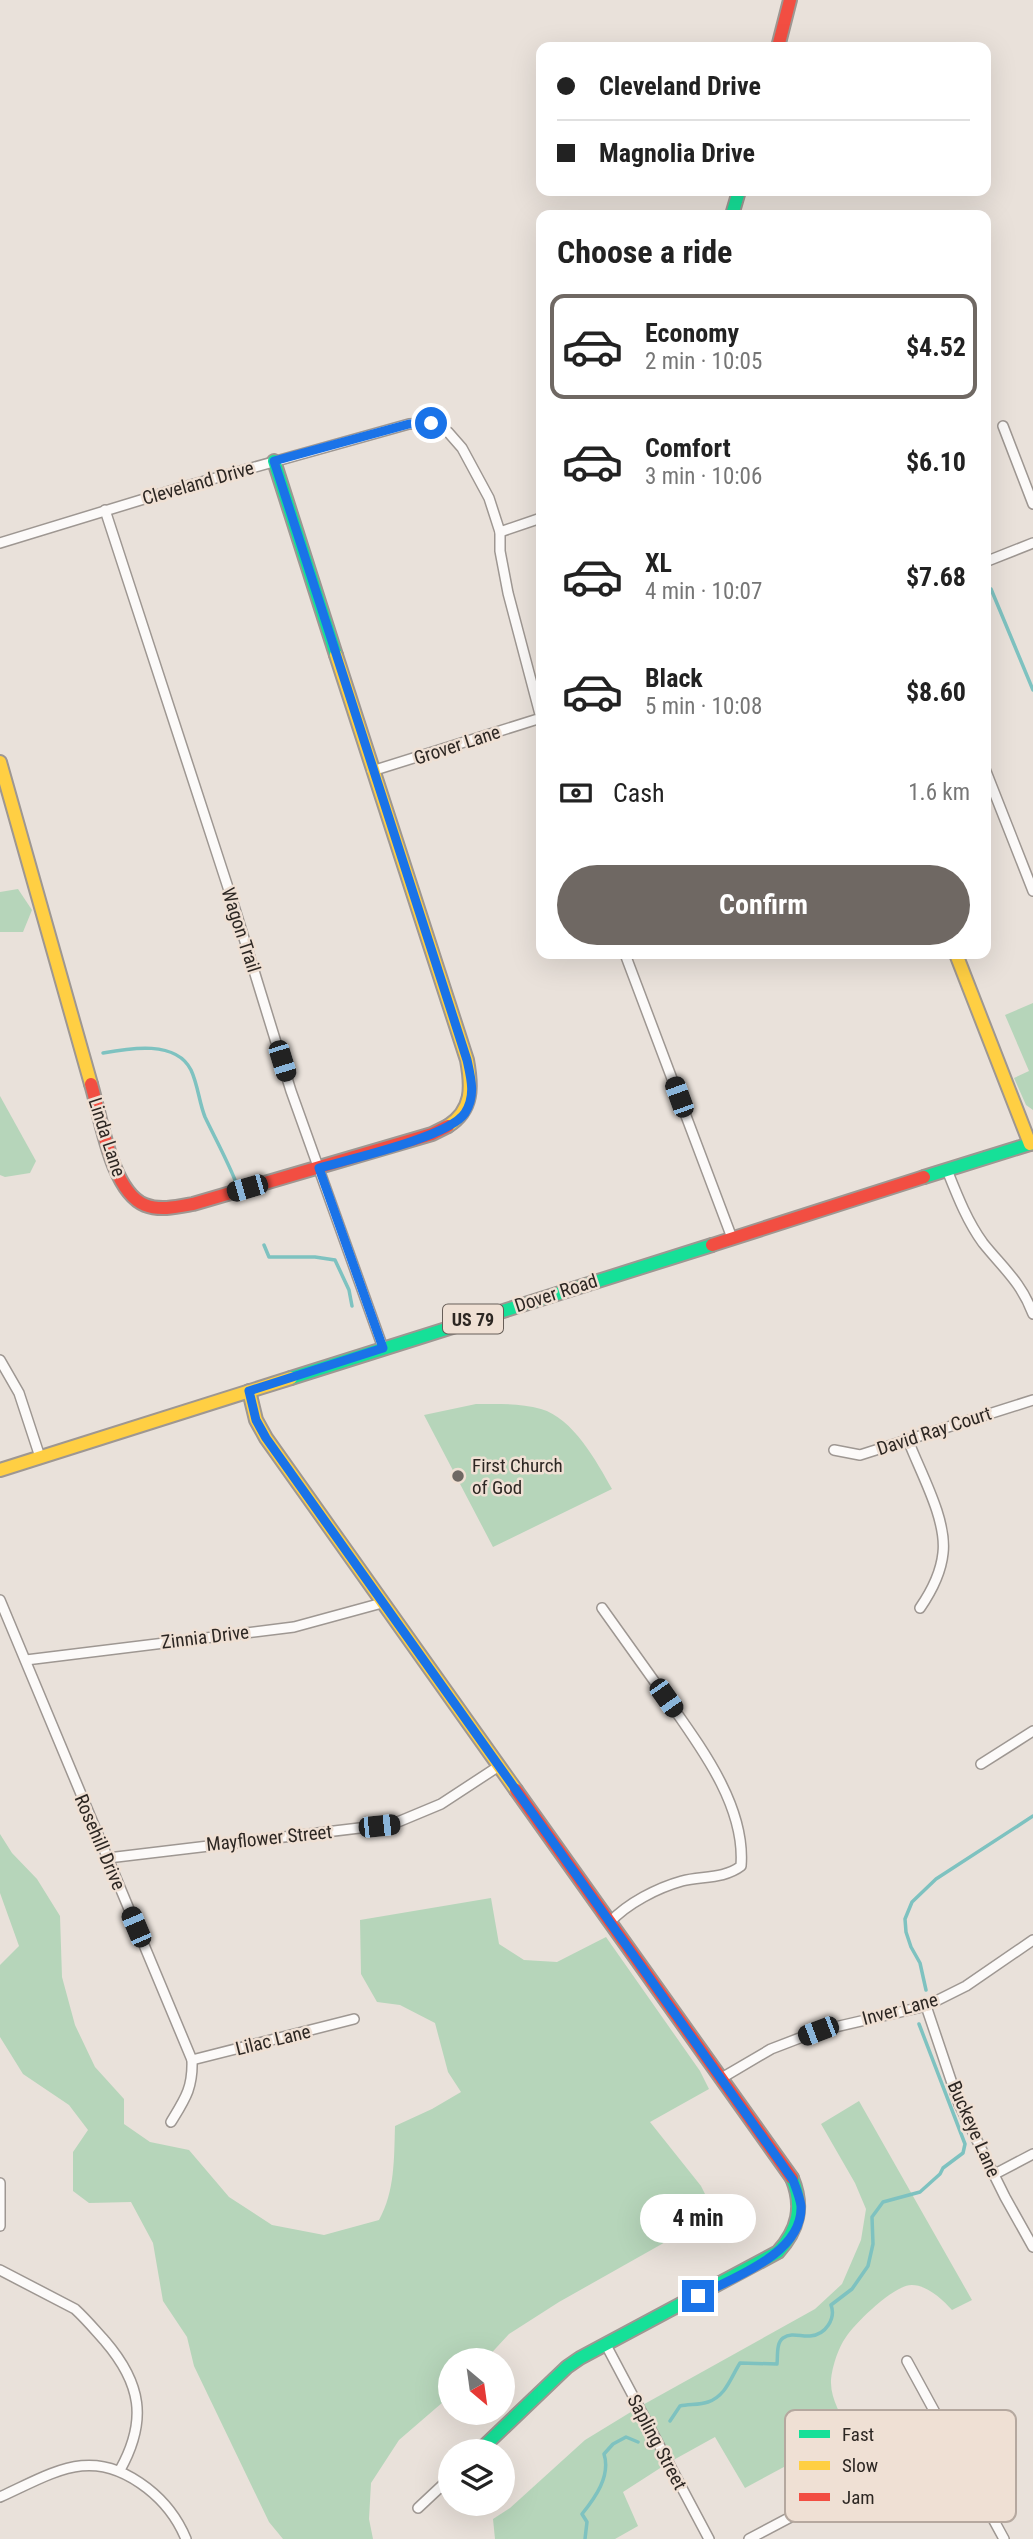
<!DOCTYPE html>
<meta charset="utf-8">
<style>
body{margin:0;font-family:"Roboto Condensed",sans-serif;background:#f2f2f2;color:#222;height:100vh;display:flex;flex-direction:column;font-size:26px;white-space:nowrap}
*{box-sizing:border-box;margin:0}
p{font-size:23px;color:#767676}
.icon{flex:none;width:38px;height:38px;fill:none;stroke:currentColor;stroke-width:2;stroke-linecap:round;stroke-linejoin:round}
.map{position:relative;flex:1;overflow:hidden}
.drawer{position:absolute;left:536px;top:210px;width:455px;height:749px;display:flex;flex-direction:column;background:#fff;border-radius:14px;box-shadow:0 7px 28px #0002}
.drawer>*{flex:none}
.banner{position:absolute;left:536px;top:42px;width:455px;height:154px;border-radius:14px;box-shadow:0 7px 28px #0002;display:grid;align-content:center;height:154px;padding:0 21px;background:#fff}
.needle{width:46px;rotate:151deg}
.fabs{position:absolute;left:438px;top:2348px;display:grid;gap:14px}
.fabs a{display:grid;place-items:center;width:77px;height:77px;border-radius:50%;background:#fff;box-shadow:0 7px 28px #0002;font-size:35px}
.end{position:absolute;width:32px;height:32px;margin:-16px;border:9px solid #1a73e8;background:#fff;box-shadow:0 0 0 4px #fff}
.from{border-radius:50%}
.bubble{position:absolute;height:49px;border-radius:24px;background:#fff;box-shadow:0 7px 28px #0002;font-size:23px;font-weight:700;line-height:49px;text-align:center}
.car{position:absolute;width:21px;height:42px;margin:-21px -10px;border-radius:9px;box-shadow:0 0 5px 2px #0007;background:linear-gradient(#222 24%,#8ab4d8 0 40%,#222 0 76%,#8ab4d8 0 86%,#222 0)}
.banner b{display:flex;align-items:center;gap:24px;height:66px;font-size:26px}
.banner b+b{border-top:2px solid #e0e0e0}
.banner i{width:18px;height:18px;background:#222}
ul{padding:0;list-style:none}
li{display:flex;align-items:center;gap:21px;height:105px;margin:0 14px 10px;padding:0 7px;border:4px solid transparent;border-radius:14px}
li div{flex:1}
li b{display:block;font-size:26px}
li em{font-style:normal;font-weight:700}
li.current{border-color:#6f6863}
li>.icon{width:63px;height:63px;stroke-width:1.5}
h2{padding:0 21px;font-size:32px;line-height:84px}
.pay{display:flex;align-items:center;gap:18px;height:77px;padding:0 21px;font-size:26px}
.pay p{margin-inline-start:auto}
.button{display:flex;gap:14px;margin-top:auto;padding:14px 21px}
.button a{flex:1;height:80px;border-radius:42px;background:#6f6863;color:#fff;font-size:28px;font-weight:700;line-height:80px;text-align:center}
.map>svg:first-child{display:block}
.green{fill:#b6d5ba}
.lines{fill:none;stroke-linecap:round;stroke-linejoin:round}
.stream{stroke:#7ec2c0;stroke-width:3.5}
.street-casing{stroke:#9e9792;stroke-width:12}
.fast-casing{stroke:#9e9792;stroke-width:16}
.slow-casing{stroke:#9e9792;stroke-width:16}
.jam-casing{stroke:#9e9792;stroke-width:16}
.street{stroke:#fcfaf9;stroke-width:9}
.fast{stroke:#16e098;stroke-width:12}
.slow{stroke:#ffcf43;stroke-width:12}
.jam{stroke:#f24e42;stroke-width:12}
.route{stroke:#1a73e8;stroke-width:9}
.poi-dot{fill:#6f6863;stroke:#efe0d4;stroke-width:2.5}
.labels{text-anchor:middle;dominant-baseline:central;stroke-width:5;stroke-linejoin:round;paint-order:stroke}
.shield{fill:#efe0d4;stroke:#675e58;stroke-width:2}
.shield-label{font-size:18px;font-weight:bold;fill:#2d2723}
.street-label{font-size:19px;fill:#2d2723;stroke:#efe0d4}
.poi-label{font-size:19px;fill:#2d2723;stroke:#efe0d4;text-anchor:start}
.key{fill:#efe0d4;stroke:#b5a89f;stroke-width:2}
.key-label{font-size:19px;fill:#2d2723}
</style>
<div class="map">
<svg width="1033" height="2539" viewBox="0 0 1033 2539">
<rect width="100%" height="100%" fill="#e9e1da"/>
<g class="green">
<path d="M18,889L32,910L23,932H0V892Z"/>
<path d="M1033,1003V1110L1026,1105L1014,1078L1029,1071L1005,1015Z"/>
<path d="M0,1096L36,1161L30,1173L5,1177L0,1175Z"/>
<path d="M476,1404C498,1404 520,1403 541,1409C573,1418 597,1462 612,1489L493,1547L424,1415Z"/>
<path d="M0,1834L12,1853L37,1879L60,1916L62,1977L75,2025L95,2067L124,2099V2124L150,2142L189,2150L229,2197L272,2225L324,2235L379,2220C395,2191 394,2159 395,2126L432,2109L461,2092L448,2072L435,2023L400,2005L377,2002L361,1974L360,1920L491,1898L499,1944L524,1960L557,1962L606,1937L700,2071L709,2089L650,2122L701,2186L715,2214L559,2302L509,2334L484,2361H450V2396L399,2440L371,2483L369,2519L373,2539H283L269,2522L194,2366L187,2337L163,2301L153,2243L131,2202L89,2203L73,2191V2152L88,2130L69,2105L23,2074L0,2037V1965L19,1946L0,1893Z"/>
<path d="M859,2101L972,2300L952,2310C942,2299 927,2285 912,2285C895,2284 855,2323 846,2337C838,2348 831,2370 831,2383C831,2400 842,2416 849,2432L745,2488L715,2437L668,2463L623,2492L638,2526L615,2539H495L493,2519L510,2508L585,2440L639,2407L815,2309L842,2284L861,2240L866,2209L855,2183L821,2124Z"/>
</g>
<g class="lines">
<g class="stream">
<path d="M991,589L1033,690"/>
<path d="M103,1053C130,1048 176,1040 191,1070C198,1085 199,1102 205,1117C215,1138 226,1158 235,1180"/>
<path d="M264,1245L269,1257H315L335,1260L349,1290L352,1306"/>
<path d="M926,1990L920,1963L911,1947L906,1932L905,1919L912,1902L936,1879L1033,1816"/>
<path d="M670,2421L680,2406C688,2404 700,2405 708,2402C726,2396 731,2377 740,2363L777,2364C778,2356 776,2343 783,2338C792,2332 801,2337 810,2336C826,2335 836,2318 831,2305L852,2289L868,2266L873,2244L872,2217L883,2202L920,2192L940,2174L943,2168L963,2153L965,2144L919,2024"/>
<path d="M585,2539L587,2522L582,2514C595,2498 611,2476 604,2454L613,2444L626,2437L638,2442"/>
</g>
<g class="street-casing">
<g id="street">
<path d="M1003,426L1033,504"/>
<path d="M105,510L235,909L291,1091L383,1348"/>
<path d="M500,532L541,518"/>
<path d="M0,543L180,488L409,424L431,423L448,432L462,448L489,498L500,532V551L508,593L541,718L372,771"/>
<path d="M985,562L1033,543"/>
<path d="M985,769L1033,891"/>
<path d="M625,954L732,1238"/>
<path d="M947,1170C957,1195 967,1221 983,1243C1003,1268 1021,1282 1033,1314"/>
<path d="M0,1360L19,1393L40,1457"/>
<path d="M908,1440C920,1472 947,1519 943,1553C941,1573 931,1592 920,1608"/>
<path d="M834,1450L860,1455L1033,1400"/>
<path d="M0,1600L192,2060C193,2088 185,2099 171,2122"/>
<path d="M602,1608C622,1636 642,1664 662,1692C696,1741 746,1803 741,1866C724,1879 702,1876 682,1881C657,1888 628,1903 610,1922"/>
<path d="M26,1660L294,1627L382,1603"/>
<path d="M981,1764L1033,1731"/>
<path d="M108,1858L393,1824L441,1804L499,1766"/>
<path d="M926,2006L959,2104L1005,2197L1033,2247"/>
<path d="M192,2060L354,2019"/>
<path d="M720,2079L771,2049L818,2031L926,2006L966,1986L1033,1940"/>
<path d="M993,2175L1033,2154"/>
<path d="M0,2183V2226"/>
<path d="M0,2270L75,2309C86,2319 95,2330 105,2341C141,2383 148,2420 120,2470"/>
<path d="M606,2345L709,2539"/>
<path d="M907,2361L1004,2539"/>
<path d="M0,2497C55,2472 92,2445 147,2488C165,2502 177,2517 186,2539"/>
<path d="M418,2508L450,2478"/>
<path d="M749,2539L948,2434"/>
</g>
</g>
<g class="fast-casing">
<g id="fast">
<path d="M732,215L739,191"/>
<path d="M274,461L336,655"/>
<path d="M924,1177L1033,1143"/>
<path d="M291,1378L712,1245"/>
<path d="M478,2452L567,2367L580,2358L778,2252C798,2230 804,2207 792,2178"/>
</g>
</g>
<g class="slow-casing">
<g id="slow">
<path d="M336,655L467,1060C472,1087 473,1110 448,1126"/>
<path d="M0,762L91,1084"/>
<path d="M956,954L1030,1144"/>
<path d="M249,1391L256,1420L266,1438L516,1790"/>
<path d="M0,1470L291,1378"/>
</g>
</g>
<g class="jam-casing">
<g id="jam">
<path d="M778,47L790,0"/>
<path d="M91,1084C101,1117 111,1191 145,1205C160,1211 177,1207 193,1204L432,1134L448,1126"/>
<path d="M712,1245L924,1177"/>
<path d="M516,1790L792,2178"/>
</g>
</g>
<use href="#street" class="street"/>
<use href="#fast" class="fast"/>
<use href="#slow" class="slow"/>
<use href="#jam" class="jam"/>
</g>
<g class="lines">
<path class="route" d="M431,423L409,424L274,461L467,1060C471,1078 476,1096 465,1113C449,1137 350,1159 319,1168L383,1348L249,1391L256,1420L266,1438L793,2180C796,2188 800,2198 801,2206C803,2254 732,2278 698,2296"/>
</g>
<circle class="poi-dot" cx="458" cy="1476" r="7"/>
<g class="labels">
<rect class="shield" x="443" y="1304.5" width="60" height="29" rx="5"/>
<g class="shield-label">
<text x="473" y="1319">US 79</text>
</g>
<g class="street-label">
<text transform="translate(198 483) rotate(-16)">Cleveland Drive</text>
<text transform="translate(457 745) rotate(-18)">Grover Lane</text>
<text transform="translate(241 930) rotate(72)">Wagon Trail</text>
<text transform="translate(107 1137) rotate(72)">Linda Lane</text>
<text transform="translate(556 1293) rotate(-18)">Dover Road</text>
<text transform="translate(934 1431) rotate(-18)">David Ray Court</text>
<text transform="translate(205 1637) rotate(-7)">Zinnia Drive</text>
<text transform="translate(269 1838) rotate(-6)">Mayflower Street</text>
<text transform="translate(100 1842) rotate(67)">Rosehill Drive</text>
<text transform="translate(900 2009) rotate(-15)">Inver Lane</text>
<text transform="translate(273 2040) rotate(-14)">Lilac Lane</text>
<text transform="translate(974 2129) rotate(66)">Buckeye Lane</text>
<text transform="translate(657 2442) rotate(62)">Sapling Street</text>
</g>
<g class="poi-label">
<text x="472" y="1465">First Church<tspan x="472" dy="22">of God</tspan></text>
</g>
</g>
<rect x="785" y="2410" width="231" height="112" rx="10" class="key"/>
<rect x="799" y="2430" width="31" height="8" fill="#16e098"/>
<rect x="799" y="2461" width="31" height="9" fill="#ffcf43"/>
<rect x="799" y="2493" width="31" height="8" fill="#f24e42"/>
<g class="key-label">
<text x="842" y="2441">Fast</text>
<text x="842" y="2472">Slow</text>
<text x="842" y="2504">Jam</text>
</g>
</svg>
<div class="fabs">
<a><svg class="needle" viewBox="-14 -14 28 28"><path d="M0-13l5 13h-10z" fill="#e53935"/><path d="M0 13l5-13h-10z" fill="#767676"/></svg></a>
<a><svg class="icon" aria-label="layers" viewBox="0 0 24 24"><path d="M12 4l9 5-9 5-9-5zM3 14l9 5 9-5"/></svg></a>
</div>
<i class="end from" style="left:431px;top:423px"></i>
<i class="end" style="left:698px;top:2296px"></i>
<div class="bubble" style="left:640px;top:2194px;width:116px">4 min</div>
<i class="car" style="left:282px;top:1061px;rotate:163deg"></i>
<i class="car" style="left:679px;top:1097px;rotate:340deg"></i>
<i class="car" style="left:247px;top:1188px;rotate:254deg"></i>
<i class="car" style="left:666px;top:1698px;rotate:145deg"></i>
<i class="car" style="left:379px;top:1826px;rotate:84deg"></i>
<i class="car" style="left:136px;top:1927px;rotate:337deg"></i>
<i class="car" style="left:818px;top:2031px;rotate:249deg"></i>
<div class="banner">
<b><i class="from"></i>Cleveland Drive</b>
<b><i></i>Magnolia Drive</b>
</div>
<section class="drawer">
<h2>Choose a ride</h2>
<ul>
<li class="current"><svg class="icon" aria-label="car" viewBox="0 0 24 24"><path d="M5 17H2v-5l4-1 3-4h7l3 4 3 1v5h-3M9 17h6M6 11h13"/><circle cx="7" cy="17" r="2"/><circle cx="17" cy="17" r="2"/></svg><div><b>Economy</b><p>2 min · 10:05</p></div><em>$4.52</em></li>
<li><svg class="icon" aria-label="car" viewBox="0 0 24 24"><path d="M5 17H2v-5l4-1 3-4h7l3 4 3 1v5h-3M9 17h6M6 11h13"/><circle cx="7" cy="17" r="2"/><circle cx="17" cy="17" r="2"/></svg><div><b>Comfort</b><p>3 min · 10:06</p></div><em>$6.10</em></li>
<li><svg class="icon" aria-label="car" viewBox="0 0 24 24"><path d="M5 17H2v-5l4-1 3-4h7l3 4 3 1v5h-3M9 17h6M6 11h13"/><circle cx="7" cy="17" r="2"/><circle cx="17" cy="17" r="2"/></svg><div><b>XL</b><p>4 min · 10:07</p></div><em>$7.68</em></li>
<li><svg class="icon" aria-label="car" viewBox="0 0 24 24"><path d="M5 17H2v-5l4-1 3-4h7l3 4 3 1v5h-3M9 17h6M6 11h13"/><circle cx="7" cy="17" r="2"/><circle cx="17" cy="17" r="2"/></svg><div><b>Black</b><p>5 min · 10:08</p></div><em>$8.60</em></li>
</ul>
<div class="pay"><svg class="icon" aria-label="cash" viewBox="0 0 24 24"><path d="M3 7h18v10H3z"/><circle cx="12" cy="12" r="2"/></svg>Cash<p>1.6 km</p></div>
<div class="button"><a>Confirm</a></div>
</section>
</div>
